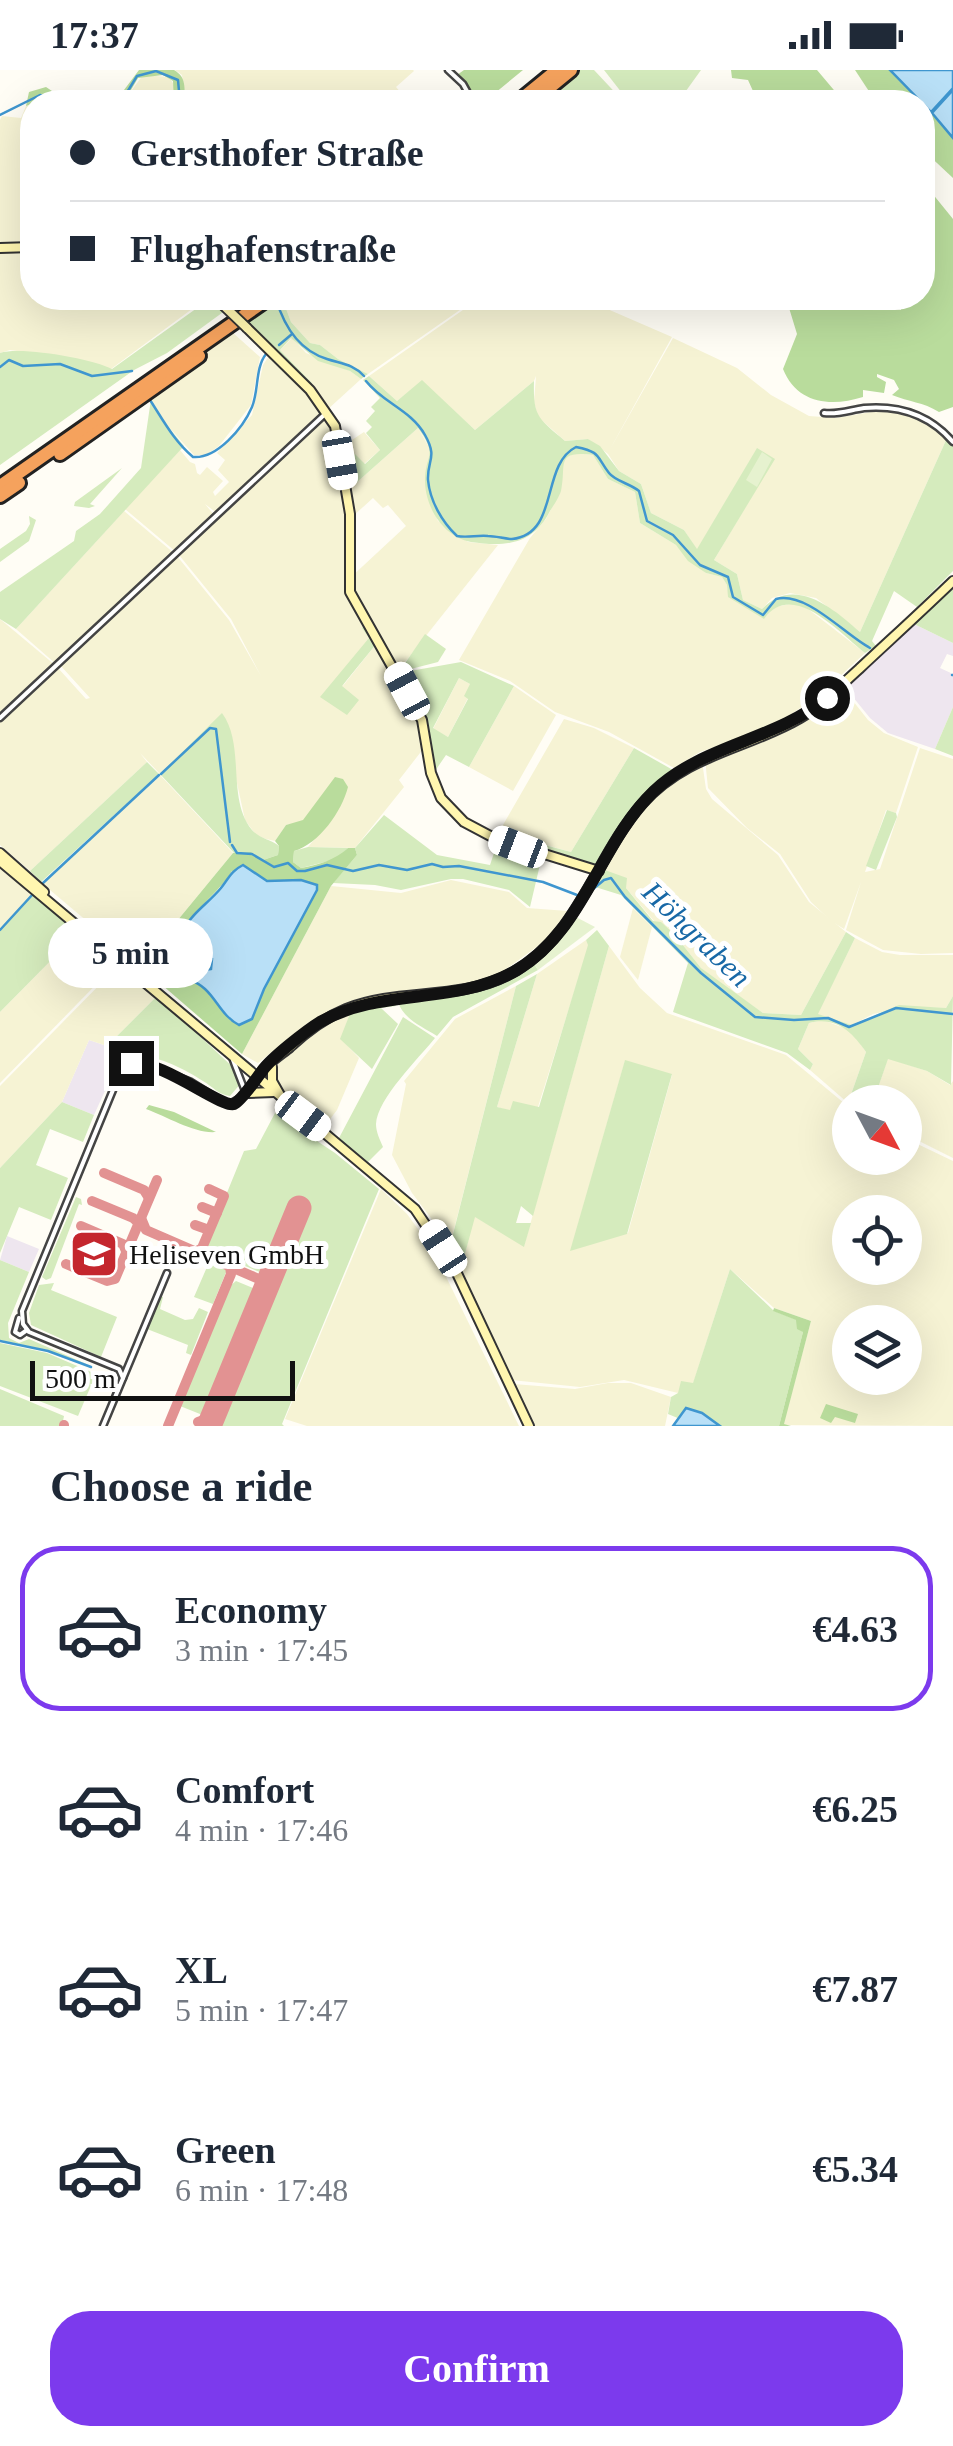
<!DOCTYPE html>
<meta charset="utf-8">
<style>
body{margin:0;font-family:"Times New Roman",serif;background:#f6f6f7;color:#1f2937;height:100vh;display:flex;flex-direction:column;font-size:38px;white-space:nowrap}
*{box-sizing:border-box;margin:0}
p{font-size:32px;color:#747a83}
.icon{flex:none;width:55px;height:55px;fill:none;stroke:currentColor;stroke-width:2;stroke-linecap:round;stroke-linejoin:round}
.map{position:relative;height:1356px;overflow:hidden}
.sheet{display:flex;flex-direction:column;background:#fff;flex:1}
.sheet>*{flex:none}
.hud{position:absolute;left:20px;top:20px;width:915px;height:220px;border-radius:40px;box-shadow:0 10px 40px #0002;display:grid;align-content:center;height:220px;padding:0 50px;background:#fff}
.needle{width:65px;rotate:131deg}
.buttons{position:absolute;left:832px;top:1015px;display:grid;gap:20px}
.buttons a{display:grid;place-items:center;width:90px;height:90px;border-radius:50%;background:#fff;box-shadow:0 10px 40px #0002;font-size:50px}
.scale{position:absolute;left:30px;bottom:25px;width:265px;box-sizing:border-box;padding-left:10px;border:5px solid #111;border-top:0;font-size:28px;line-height:35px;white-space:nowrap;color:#111;-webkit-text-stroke:8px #fff;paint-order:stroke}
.end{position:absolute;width:45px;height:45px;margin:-22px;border:12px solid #111;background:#fff;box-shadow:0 0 0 5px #fff}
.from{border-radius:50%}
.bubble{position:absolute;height:70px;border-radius:35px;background:#fff;box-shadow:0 10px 40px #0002;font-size:32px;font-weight:800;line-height:70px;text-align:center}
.car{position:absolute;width:30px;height:60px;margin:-30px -15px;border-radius:12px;box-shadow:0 0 8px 2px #0007;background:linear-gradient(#fff 24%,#345 0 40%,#fff 0 76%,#345 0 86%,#fff 0)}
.hud b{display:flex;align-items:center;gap:35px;height:95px;font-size:38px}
.hud b+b{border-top:2px solid #e0e1e3}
.hud i{width:25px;height:25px;background:#1f2937}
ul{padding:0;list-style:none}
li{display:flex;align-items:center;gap:30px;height:165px;margin:0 20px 15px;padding:0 30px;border:5px solid transparent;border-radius:40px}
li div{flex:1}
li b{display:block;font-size:38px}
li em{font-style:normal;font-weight:800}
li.selected{border-color:#7c3aed}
li>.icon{width:90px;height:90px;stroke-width:1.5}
h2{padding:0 50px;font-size:45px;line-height:120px}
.primary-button{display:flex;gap:20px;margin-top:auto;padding:20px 50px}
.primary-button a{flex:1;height:115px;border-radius:40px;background:#7c3aed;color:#fff;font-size:40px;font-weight:800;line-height:115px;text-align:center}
.status{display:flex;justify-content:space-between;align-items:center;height:70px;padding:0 50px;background:#fff;direction:ltr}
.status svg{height:28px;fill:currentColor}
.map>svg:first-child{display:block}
.industrial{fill:#eee6ef}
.farmland{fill:#f6f3d4;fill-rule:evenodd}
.green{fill:#d5ebbd;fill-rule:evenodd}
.forest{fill:#b9dc9c;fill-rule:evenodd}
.pitch{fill:#e6f2cf}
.water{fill:#b9e0f7;stroke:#3f96cf;stroke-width:2.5}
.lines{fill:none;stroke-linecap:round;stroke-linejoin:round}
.stream{stroke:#3f96cf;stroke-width:2.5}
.taxiway{stroke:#e29292;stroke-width:10}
.runway{stroke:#e29292;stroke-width:25}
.street-casing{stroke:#444;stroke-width:9}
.secondary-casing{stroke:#333;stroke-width:12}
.highway-casing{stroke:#222;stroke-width:18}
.street{stroke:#fff;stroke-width:4}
.secondary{stroke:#fff6b0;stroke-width:8}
.highway{stroke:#f5a25d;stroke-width:12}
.secondary-bridge-casing{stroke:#333;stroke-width:12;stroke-linecap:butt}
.secondary-bridge{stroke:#fff6b0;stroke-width:8}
.route{stroke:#111;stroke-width:12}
.labels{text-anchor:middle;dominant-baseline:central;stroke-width:10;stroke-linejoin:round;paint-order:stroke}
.poi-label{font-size:28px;fill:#111;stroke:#fff;text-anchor:start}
.water-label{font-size:30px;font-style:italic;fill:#1768a6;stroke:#fff}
</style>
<div class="status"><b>17:37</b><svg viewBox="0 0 49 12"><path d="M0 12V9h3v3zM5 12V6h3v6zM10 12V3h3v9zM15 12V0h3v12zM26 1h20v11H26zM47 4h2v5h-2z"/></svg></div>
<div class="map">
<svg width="953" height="1356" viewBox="0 0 953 1356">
<rect width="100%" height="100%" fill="#fffdf5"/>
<g class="industrial">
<path d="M912,553L953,573V586L947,584L940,598L953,604V637L935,679L888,663L870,648L844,616Z"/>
<path d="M89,970L107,976L119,990L94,1045L62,1032Z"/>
<path d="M7,1166L39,1179L29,1202L0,1190Z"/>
</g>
<g class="farmland">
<path d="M175,0H413L414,1L396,17L409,32H186L182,5Z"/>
<path d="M143,5L169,7L176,18L174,32H123Z"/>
<path d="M32,34V141L19,178H0V50L2,46L21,48L26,36Z"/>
<path d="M0,180L32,181V228H199L200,233L111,299L60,287L10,280L0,283Z"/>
<path d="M282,228H477L368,304L338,289L320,275L310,273L291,252Z"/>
<path d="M480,228H582L672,267L609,381L673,268L737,298L771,325L809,346L836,348L883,340L909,344L942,362L947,368L860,562L816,528L790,523L772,528L762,539L743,530L737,504L714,490L774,389L757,379L697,480L684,460L651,443L641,414L619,401L608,384L588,369L565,371L538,347L534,332L536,306L534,311L475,360L422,311L397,331L369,306Z"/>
<path d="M232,262L260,287L251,335L219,376L206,385H194L165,353L151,329L160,317Z"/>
<path d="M292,268L306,283L350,301L361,309L327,340L312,313L280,280Z"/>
<path d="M269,286L308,322L324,343L218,444L205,434L215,446L176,482L125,439L180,380L190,392L195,394L197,403L200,405L207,397L223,411L213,422L215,426L229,412L218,400L225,390L217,383L252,345L263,295Z"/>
<path d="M323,349L330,356L347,444L346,527H350L369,568L342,617L377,573L416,640L427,674L399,710L404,717L355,778L308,777L333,747L286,755L275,771L266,769L256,765L245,750L222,644L160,704L140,683L147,692L30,801L0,775V652L58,598L86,629L90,628L60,595L177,486L229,550L261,606L231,549L179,485Z"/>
<path d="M418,358L430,379L428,428L438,451L468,472L498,475L398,601L358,539L349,509L406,456L388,435L383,438L373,428L352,447L347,421Z"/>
<path d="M364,362L380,380L364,394L343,393L340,378Z"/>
<path d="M576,383L593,385L608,409L635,422L640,453L676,475L706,503L722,507L727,515L729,527L767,545L774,537L795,533L808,539L865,583L821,624L787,647L764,660L700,682L674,698L609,662L555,642L510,611L459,590L530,468L546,449L561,420V398L566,387Z"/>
<path d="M124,441L175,484L56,594L16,559Z"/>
<path d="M0,549L55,595L0,647Z"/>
<path d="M459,608L470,614L468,628L448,667L433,659Z"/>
<path d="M514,616L556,645L513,721L469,697Z"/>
<path d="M842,617L868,650L884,663L918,677L896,743L886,740L865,802L880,799L920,678L953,689V883L921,884L883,880L846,860L861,812L844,859L831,851L811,832L780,784L747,758L708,718L705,689L768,666Z"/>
<path d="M564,649L594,658L634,678L571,782L542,774L537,782L496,767Z"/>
<path d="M702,691L706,719L712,729L778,785L809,832L846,862L801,945L763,943L717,911L701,898L675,865L654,851L626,818L602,799L634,748L654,724Z"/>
<path d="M160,705L233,783L140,896L43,814Z"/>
<path d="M0,796L32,823L0,859Z"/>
<path d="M451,810L509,822L527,838L568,841L545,871L502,902L466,916L364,928L308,953L258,993L242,984L331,816L401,823Z"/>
<path d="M633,838L652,857L638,910L620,887Z"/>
<path d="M78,863L117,893L0,1013V942Z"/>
<path d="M855,868L882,882L900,885H953V926L946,938L908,937L873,944L852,955L817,944Z"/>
<path d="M586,870L589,875L538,1037L510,1041L497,1037L537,904Z"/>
<path d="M609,876L640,918L667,943L786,985L850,1038V1088H905V1068L953,1091V1356L783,1355L811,1251L774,1238L730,1199L693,1314L678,1323L624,1310L580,1317L511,1310L460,1205L474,1146L524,1176ZM625,991L672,1005L628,1163L571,1180ZM850,1142H905V1198H850ZM850,1252H905V1308H850Z"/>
<path d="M119,895L157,926L107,976L89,970L62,1032L0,1098V1016Z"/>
<path d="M516,916L449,1179L446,1180L437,1156L412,1123L392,1085L406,1014L404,1011L455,949Z"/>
<path d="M351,941L341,969L359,988L337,1040L324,1057L286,1026L273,1003L282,988L304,967Z"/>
<path d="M823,950L852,961L866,982L848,1033L810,1000L813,994L798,979L809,953Z"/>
<path d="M888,988L927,1001L950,1015L953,1011V1088L905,1064V1032H873Z"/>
<path d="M381,1119L407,1144L432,1178L519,1356H307L285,1349Z"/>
<path d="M608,1313H631L671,1327L665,1356H534L514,1314L575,1319Z"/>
</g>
<g class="green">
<path d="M580,0H594L624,32H539Z"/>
<path d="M604,0H701L678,32H629Z"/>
<path d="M201,228H212L226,240L167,283L134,300L0,395V283C21,276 93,289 112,299L197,238L202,232Z"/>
<path d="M282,228L291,252L310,273L320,275L338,289L368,304L361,309L350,301L318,291L291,268L280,280L312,313L315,323L246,252L276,232L279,239L277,231Z"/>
<path d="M817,228H902V238L872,235L831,240L823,236Z"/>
<path d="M369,306L397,331L422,310L475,360L534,311C533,347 538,348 565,371L588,369L600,376L619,401L641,414L651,443L684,460L697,479L757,378L775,389L714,490L737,504L743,530L762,539C794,505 833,538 860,562L947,368L953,374V501L917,537L894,521L872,571L876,576L865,583C839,563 793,509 764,549L728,527L727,515L722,507L706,503L688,491L676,475L640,453L635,422L608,409L593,385C554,380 567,395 561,421C559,427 554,435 550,441C533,475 505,477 471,472C443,467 424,436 425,408C426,384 438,386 418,358L347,421L343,393L355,384L365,394L380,380L366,363L372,357L366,351L375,341L371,337L380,328L363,310Z"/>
<path d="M151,329L165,353L184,376L16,559L0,549V522L74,471L76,461L100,444L141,398Z"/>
<path d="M122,398L90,434L95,436L89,438L74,436L75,432Z"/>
<path d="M29,446L36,450L29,471L0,492V479L26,461L30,454Z"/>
<path d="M953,514V573L912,553Z"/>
<path d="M365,555L377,573L342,616L359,630L347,645L320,627L369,568L362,558Z"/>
<path d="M425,564L446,579L438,592L399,602Z"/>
<path d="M461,592L514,616L469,697L446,685L433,704L429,659L399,603ZM459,608L470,614L464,626L468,629L448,667L433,658Z"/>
<path d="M953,637V686L935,679Z"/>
<path d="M222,643C246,676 226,728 252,760C260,769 270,769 279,776L278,785L263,790L251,782L234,783L160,704Z"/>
<path d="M634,678L673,700L630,739L595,798L537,782L541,774L571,782Z"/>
<path d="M147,692L159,704L41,812L30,801Z"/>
<path d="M887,740L896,743L897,747L876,800L866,796Z"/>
<path d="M384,745L437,785L490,795L498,771L542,786L530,837L509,820L463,809H451L401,820L375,815L333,813L357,785L355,778Z"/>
<path d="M308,777L348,778L337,789L301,798L293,792L294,781Z"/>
<path d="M602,799L627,808L626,818L653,851L661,852L675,865L701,898L763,943L801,945L846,862L855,868L818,944L852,955L899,935L946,938L953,926L951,1015L927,1001L888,989L873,1032L850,1035L848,1033L866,982C852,962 836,946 809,953L798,979L813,994L810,1000L787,983L673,942L688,893L621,825L592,816Z"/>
<path d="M32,823L86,867L78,863L0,942V859Z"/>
<path d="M597,860L609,876L533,1146L521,1136L516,1153H531L524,1177L475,1147L460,1202L446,1180L450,1176L516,916L537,904L497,1037L510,1040L513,1031L539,1037L588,875L586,870Z"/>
<path d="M533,892L538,900L453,947L437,966C421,956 403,949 397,930L472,921Z"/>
<path d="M157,926L237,1001L242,1012L230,1026C219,1025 213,1017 203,1011C181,997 143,977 119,990L107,976Z"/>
<path d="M394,931L396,936L381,938L398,954L372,999L340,969L351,941Z"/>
<path d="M403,947L435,968C419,988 377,1029 376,1054C376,1062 380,1070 383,1077L366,1094L339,1068Z"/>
<path d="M625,990L672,1004L627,1164L570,1181Z"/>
<path d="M62,1032L94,1045L83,1072L50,1059L36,1095L68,1108L51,1150L19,1137L0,1183V1098Z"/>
<path d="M275,1043L335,1083L379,1119L282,1354L284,1356H217L307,1141L292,1135L262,1203L204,1179L244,1081L256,1079Z"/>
<path d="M76,1127L81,1129L82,1135L79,1134L51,1208L46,1210L42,1207Z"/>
<path d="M200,1188L227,1200L213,1234L194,1227L207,1197L198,1193Z"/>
<path d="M0,1190L29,1202L8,1253L9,1268L19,1273L29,1269L91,1296L47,1280L0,1270Z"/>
<path d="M730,1199L774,1241L797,1250L803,1262L779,1356H720L682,1343L680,1349L668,1344L671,1327L678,1323L681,1311L693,1313Z"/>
<path d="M236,1211L253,1218L254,1226L205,1346L180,1336L230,1216Z"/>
<path d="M54,1213L51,1220L117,1247L101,1287L31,1255L29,1243L39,1215Z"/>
<path d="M160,1226L163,1227L160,1239L185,1250L193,1249L199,1238L208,1242L191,1285L186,1283L188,1275L147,1259Z"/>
<path d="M0,1273L47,1283L96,1304L78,1346L0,1316Z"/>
<path d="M0,1319L64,1346L62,1356H0Z"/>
</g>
<g class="forest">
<path d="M139,0H174C188,8 183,19 186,32H174L173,11L163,5L138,8L124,32H98L104,27L121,24Z"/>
<path d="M464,0H523L484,32H475L471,21L457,5Z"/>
<path d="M731,0H817L844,32H738L753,21L748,10L732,8Z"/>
<path d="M855,0H890L922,32H876Z"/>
<path d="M46,17L61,27L68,26L67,32L42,30L26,36L29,22Z"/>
<path d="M922,33L953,68V108L922,79Z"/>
<path d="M923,112L953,149V337L939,342C923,332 909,332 892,325L899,319L894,310L877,304V307L886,312L884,323L863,320V327C831,337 797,334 783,299L797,264L786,228H817L831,240L852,236L901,240L902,228H922Z"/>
<path d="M335,707L343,709L348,717C342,741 319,774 294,781L293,792L301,798C318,795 335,790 348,778H355L357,785L331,816L242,984L140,896L233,783L251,782L263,790L278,785L279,776L275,771L286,755L303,750ZM232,801C246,803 260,811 273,812C289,812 301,810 316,815L317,820L264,919L251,949L231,951L201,915L173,901L165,891L166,887L178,884L201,899H211L212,889L196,884L180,870C187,843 218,825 232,801Z"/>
<path d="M149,1035L174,1042L216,1062C195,1064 168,1047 146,1039Z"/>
<path d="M774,1238L811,1251L784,1354L791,1356H779L803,1262L797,1259L796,1250L773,1241Z"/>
<path d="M826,1334L858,1344L855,1353L835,1347L831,1353L820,1348Z"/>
</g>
<g class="pitch">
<path d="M762,382L772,389L757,417L746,410Z"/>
<path d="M574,846L595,857L538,900L533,892Z"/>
</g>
<g class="water">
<path d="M890,0H953V18L931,42Z"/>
<path d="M953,20V68L932,43Z"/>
<path d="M243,795L267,811L301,810L317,815V820L264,919L252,949L239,955C223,947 217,930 205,919C192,907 175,907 165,891L170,884C186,884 196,901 211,899L212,889L187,878L180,870C186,846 206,836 221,818C229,808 231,801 243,795Z"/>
<path d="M686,1338L702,1343L720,1356H673Z"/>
</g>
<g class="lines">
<g class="stream">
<path d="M104,32L123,29L137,6L156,1L178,10L180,32"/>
<path d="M0,45L40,25L59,32"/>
<path d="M276,229C284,256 298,280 327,289C342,294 353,294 364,306"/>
<path d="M279,275L292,264"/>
<path d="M0,297L9,290L23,296L60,294L92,306L132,301"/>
<path d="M366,311C383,333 411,340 425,365C438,388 427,390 428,410C430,431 442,452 457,466C467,468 477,465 488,466C496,466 505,469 512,469C560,464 540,395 576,377C601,382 596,386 609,403C615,411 631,414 639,421L647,451L673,465L700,495L728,507L733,527L763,545L776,529C806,521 844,564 870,578"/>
<path d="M150,330C163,350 174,371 193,387C217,389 243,358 252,337C259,320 255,298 266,284"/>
<path d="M952,605H953"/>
<path d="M161,704L210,658L216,659L230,772"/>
<path d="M232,775L237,783L252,784L274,797L288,793L297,801H305L327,795L353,801L379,795L407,800L432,794L443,797L459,796L543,812L577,825"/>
<path d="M43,813L159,705"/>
<path d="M592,820L604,810L611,808L625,827L701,903L755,947L794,950L828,948L849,957L896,938L953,944"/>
<path d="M0,860L33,824"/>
<path d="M0,1271L48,1281L91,1297"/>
</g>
<g class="taxiway">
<path d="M104,1103L144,1120L149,1128"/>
<path d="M92,1131L133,1148L140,1154"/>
<path d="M202,1137L217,1143"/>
<path d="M141,1148L146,1160L261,1210L264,1222L248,1260"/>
<path d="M195,1155L209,1160"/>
<path d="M81,1156L123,1174L126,1181"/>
<path d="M196,1192L197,1181L202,1178L224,1126L209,1119"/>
<path d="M66,1194L107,1211L115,1209L157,1110"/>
<path d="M198,1352L212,1347L226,1315"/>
<path d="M64,1356V1355"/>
<path d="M168,1356L231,1204L230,1196"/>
</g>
<path class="runway" d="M209,1356L299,1138"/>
<g class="street-casing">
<g id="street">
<path d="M448,0L463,14L473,32"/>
<path d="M824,343C838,345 850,340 864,338C899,335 930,345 953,372"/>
<path d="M0,648L324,345"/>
<path d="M233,990L245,1021"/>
<path d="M19,1248L15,1262L20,1265L27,1260"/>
<path d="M123,1308L119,1299L29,1262L23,1254L22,1241L120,1003L131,993L146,994L191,1012L228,1035L249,1023L258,1008"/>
<path d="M103,1356L167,1203"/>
</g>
</g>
<g class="secondary-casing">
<g id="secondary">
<path d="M0,178L32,177"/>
<path d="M215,228L223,235"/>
<path d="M247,258L310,320L335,356L350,444V522L422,650L431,703L441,728L464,752L496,769L599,801"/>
<path d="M0,783L44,822"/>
<path d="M0,791L415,1139L454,1197L529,1356"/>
<path d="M272,997V1011L280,1025"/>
<path d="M258,1008C264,995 279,986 290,977C307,961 324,948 346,939C399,918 457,931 508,905C578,869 594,789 642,734C686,684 747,679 800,648C822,635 840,616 859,599C890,570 922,541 953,511"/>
<path d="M249,1023L274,1022"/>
</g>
</g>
<g class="highway-casing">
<g id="highway">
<path d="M518,32L557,0"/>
<path d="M532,32L571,0"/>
<path d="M60,384L199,286"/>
<path d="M0,416L269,228"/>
<path d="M0,426L19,413"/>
</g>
</g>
<use href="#street" class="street"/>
<use href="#secondary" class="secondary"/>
<use href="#highway" class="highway"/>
<g class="secondary-bridge-casing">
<path id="secondary-bridge" d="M223,235L247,258"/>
</g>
<use href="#secondary-bridge" class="secondary-bridge"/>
</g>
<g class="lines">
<path class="route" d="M131,993C162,990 221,1038 234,1034C241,1031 257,1008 262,1001C271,988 307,960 320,952C382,917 455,936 517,900C585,859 599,774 654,721C704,674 774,671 827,628"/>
</g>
<defs>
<g id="university-square" transform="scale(2.5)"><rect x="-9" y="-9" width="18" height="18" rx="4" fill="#c4262e" stroke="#fff"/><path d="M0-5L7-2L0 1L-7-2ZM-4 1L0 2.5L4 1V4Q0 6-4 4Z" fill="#fff"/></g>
</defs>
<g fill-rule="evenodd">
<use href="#university-square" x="94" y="1184"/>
</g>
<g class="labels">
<g class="poi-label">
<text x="129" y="1184">Heliseven GmbH</text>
</g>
<g class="water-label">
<text transform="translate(697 864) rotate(44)">Höhgraben</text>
</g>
</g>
</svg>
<div class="buttons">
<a><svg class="needle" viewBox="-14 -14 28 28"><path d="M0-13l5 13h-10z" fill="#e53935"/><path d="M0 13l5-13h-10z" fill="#747a83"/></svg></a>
<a><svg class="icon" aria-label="locate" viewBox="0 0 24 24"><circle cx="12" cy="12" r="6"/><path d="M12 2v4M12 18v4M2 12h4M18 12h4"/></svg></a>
<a><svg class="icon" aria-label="layers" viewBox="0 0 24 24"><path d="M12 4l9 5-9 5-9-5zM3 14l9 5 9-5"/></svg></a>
</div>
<div class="scale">500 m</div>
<i class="end from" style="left:827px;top:628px"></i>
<i class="end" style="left:131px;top:993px"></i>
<div class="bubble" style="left:48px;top:848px;width:165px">5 min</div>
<i class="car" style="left:340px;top:390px;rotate:170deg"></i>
<i class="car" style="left:407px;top:621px;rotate:332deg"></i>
<i class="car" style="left:518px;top:777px;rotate:291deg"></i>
<i class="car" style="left:303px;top:1046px;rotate:127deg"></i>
<i class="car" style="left:443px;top:1178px;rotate:327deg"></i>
<div class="hud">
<b><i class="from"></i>Gersthofer Straße</b>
<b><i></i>Flughafenstraße</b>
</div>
</div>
<section class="sheet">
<h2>Choose a ride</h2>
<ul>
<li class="selected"><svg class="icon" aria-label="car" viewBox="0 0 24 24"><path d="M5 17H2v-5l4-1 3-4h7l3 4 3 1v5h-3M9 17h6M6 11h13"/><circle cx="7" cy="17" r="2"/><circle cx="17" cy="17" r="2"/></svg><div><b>Economy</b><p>3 min · 17:45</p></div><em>€4.63</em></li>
<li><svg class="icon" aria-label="car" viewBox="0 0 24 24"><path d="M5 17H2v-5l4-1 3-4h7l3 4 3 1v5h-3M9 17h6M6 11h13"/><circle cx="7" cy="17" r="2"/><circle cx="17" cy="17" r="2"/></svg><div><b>Comfort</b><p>4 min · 17:46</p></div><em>€6.25</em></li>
<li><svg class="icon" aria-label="car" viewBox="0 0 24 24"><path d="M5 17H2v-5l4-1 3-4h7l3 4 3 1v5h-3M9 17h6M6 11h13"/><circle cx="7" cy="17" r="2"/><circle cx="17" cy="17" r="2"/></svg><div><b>XL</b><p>5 min · 17:47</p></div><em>€7.87</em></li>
<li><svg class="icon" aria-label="car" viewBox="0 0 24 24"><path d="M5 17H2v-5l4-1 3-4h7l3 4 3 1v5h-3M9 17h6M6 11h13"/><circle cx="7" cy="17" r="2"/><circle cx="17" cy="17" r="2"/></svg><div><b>Green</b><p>6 min · 17:48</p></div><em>€5.34</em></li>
</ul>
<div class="primary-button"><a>Confirm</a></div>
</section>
